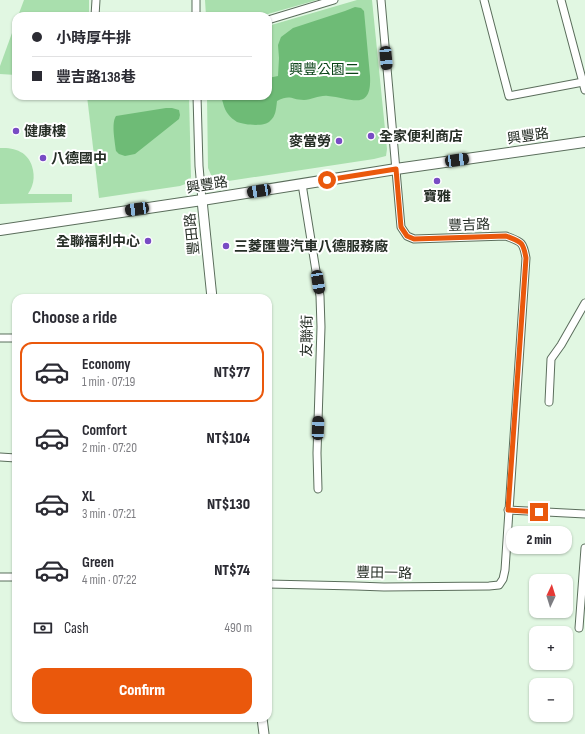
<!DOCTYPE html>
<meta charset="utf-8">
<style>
body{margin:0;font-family:"Sofia Sans Condensed","Noto Sans TC",sans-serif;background:#f7f7f7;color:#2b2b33;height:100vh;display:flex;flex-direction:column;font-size:15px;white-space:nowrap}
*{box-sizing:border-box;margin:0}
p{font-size:13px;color:#7c7c81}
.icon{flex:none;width:22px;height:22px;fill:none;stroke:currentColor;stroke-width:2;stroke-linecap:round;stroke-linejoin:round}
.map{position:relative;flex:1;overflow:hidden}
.drawer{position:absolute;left:12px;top:294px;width:260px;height:428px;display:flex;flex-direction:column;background:#fff;border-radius:12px;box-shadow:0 1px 3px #0004}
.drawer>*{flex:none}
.hud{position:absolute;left:12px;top:12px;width:260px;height:88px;border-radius:12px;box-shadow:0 1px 3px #0004;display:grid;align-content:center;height:88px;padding:0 20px;background:#fff}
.needle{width:26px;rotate:4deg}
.fabs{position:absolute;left:529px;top:574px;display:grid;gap:8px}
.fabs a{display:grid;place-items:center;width:44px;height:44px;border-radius:8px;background:#fff;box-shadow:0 1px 3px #0004;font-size:20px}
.end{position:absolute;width:18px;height:18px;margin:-9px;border:5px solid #ea580c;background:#fff;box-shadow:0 0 0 2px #fff}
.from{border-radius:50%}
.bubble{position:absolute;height:28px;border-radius:12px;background:#fff;box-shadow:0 1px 3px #0004;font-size:13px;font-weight:800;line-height:28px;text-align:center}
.car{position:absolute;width:12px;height:24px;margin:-12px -6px;border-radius:5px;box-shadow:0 0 3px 1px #0007;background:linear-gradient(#222 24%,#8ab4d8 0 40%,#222 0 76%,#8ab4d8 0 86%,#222 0)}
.hud b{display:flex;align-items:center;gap:14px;height:38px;font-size:15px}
.hud b+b{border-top:1px solid #e1e1e2}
.hud i{width:10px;height:10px;background:#2b2b33}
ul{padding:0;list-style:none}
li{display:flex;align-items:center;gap:12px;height:60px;margin:0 8px 6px;padding:0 12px;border:2px solid transparent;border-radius:12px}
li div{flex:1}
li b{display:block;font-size:15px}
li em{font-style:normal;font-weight:800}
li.current{border-color:#ea580c}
li>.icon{width:36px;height:36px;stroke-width:1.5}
h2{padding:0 20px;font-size:18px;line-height:48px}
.pay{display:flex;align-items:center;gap:10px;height:44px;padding:0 20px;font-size:15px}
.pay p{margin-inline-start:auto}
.action{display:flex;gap:8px;margin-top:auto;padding:8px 20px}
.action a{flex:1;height:46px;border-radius:12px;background:#ea580c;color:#fff;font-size:16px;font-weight:800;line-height:46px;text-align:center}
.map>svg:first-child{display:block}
.green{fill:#a9dfad}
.water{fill:#6ebb76}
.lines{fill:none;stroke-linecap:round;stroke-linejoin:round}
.minor-casing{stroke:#5b6e5c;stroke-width:9}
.tertiary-casing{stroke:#5b6e5c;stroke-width:11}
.secondary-casing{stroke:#5b6e5c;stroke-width:12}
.minor{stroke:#fff;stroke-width:7}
.tertiary{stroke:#fff;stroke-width:9}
.secondary{stroke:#fff;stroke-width:10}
.route{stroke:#ea580c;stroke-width:5}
.poi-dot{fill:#784cc4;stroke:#fff;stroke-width:1.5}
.labels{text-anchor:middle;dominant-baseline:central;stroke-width:4;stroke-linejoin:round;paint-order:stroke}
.park-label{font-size:14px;fill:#0a4317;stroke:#fff}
.poi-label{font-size:14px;font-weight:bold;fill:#262e26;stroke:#fff;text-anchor:start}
.street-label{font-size:14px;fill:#262e26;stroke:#fff}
</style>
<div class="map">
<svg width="585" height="734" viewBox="0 0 585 734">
<rect width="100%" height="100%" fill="#e1f7e2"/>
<g class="green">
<path d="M24,0H89V16H18Z"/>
<path d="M205,0H317L261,16H206Z"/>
<path d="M357,0H372L387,149L386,156L374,159L222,182L212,177L208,168L207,96H268V26Z"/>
<path d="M16,22V75L0,74V66Z"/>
<path d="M87,96H189L191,177L188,183L180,186L99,198Z"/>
<path d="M0,148C16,147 30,153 33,170C34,175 34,181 32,186C31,189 29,192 28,194H72V202L0,204Z"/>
</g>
<g class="water">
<path d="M355,7L361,8L364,11L370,76C372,112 351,98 328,96C319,95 312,100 304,100C291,100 291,94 277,101C276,109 276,116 270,121C265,127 245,125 237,122C234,120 230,117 228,114C224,109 223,102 221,96H268V78L278,76L279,58L278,45L281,37L293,28L345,11Z"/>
<path d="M166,108H172L179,110L180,115L179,119L135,154L125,156L119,154L116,151C115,142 111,123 116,116Z"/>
</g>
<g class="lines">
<g class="minor-casing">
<g id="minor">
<path d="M196,0V16"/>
<path d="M484,0L509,96L583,82"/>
<path d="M561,0L585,90"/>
<path d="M95,16L96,0"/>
<path d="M268,20L334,0"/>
<path d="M197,96L199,166L202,200"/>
<path d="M302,184L320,296L321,327L317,453L318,489"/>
<path d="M0,338H16"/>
<path d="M549,402L551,359L561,345L585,303"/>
<path d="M0,457L16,458"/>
<path d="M508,510L585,514"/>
<path d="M0,577H16"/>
<path d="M268,584L356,586L384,587L489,586L499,585L503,579L505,570L526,258C523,241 521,242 506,236L414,239L407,236L401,227L381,0"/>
<path d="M579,628L585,548"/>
</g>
</g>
<g class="tertiary-casing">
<g id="tertiary">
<path d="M202,200L212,298"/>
<path d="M262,718L264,734"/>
</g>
</g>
<g class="secondary-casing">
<path id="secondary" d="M0,230L202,200L396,169L585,142"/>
</g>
<use href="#minor" class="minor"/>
<use href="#tertiary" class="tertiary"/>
<use href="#secondary" class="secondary"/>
</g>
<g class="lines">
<path class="route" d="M327,180L396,169L401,227L407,236L414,239L506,236C521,242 523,241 526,258L508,510L539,512"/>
</g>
<g class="poi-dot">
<circle cx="16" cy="131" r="4"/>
<circle cx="371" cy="136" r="4"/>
<circle cx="339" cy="141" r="4"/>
<circle cx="43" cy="158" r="4"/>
<circle cx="437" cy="181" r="4"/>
<circle cx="148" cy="241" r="4"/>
<circle cx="226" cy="246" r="4"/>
</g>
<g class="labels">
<g class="park-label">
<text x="324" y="69">興豐公園二</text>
</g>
<g class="poi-label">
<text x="24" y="131">健康樓</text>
<text x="379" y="136">全家便利商店</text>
<text x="331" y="141" text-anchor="end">麥當勞</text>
<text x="51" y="158">八德國中</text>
<text x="437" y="196" text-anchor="middle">寶雅</text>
<text x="140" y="241" text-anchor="end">全聯福利中心</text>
<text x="234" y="246">三菱匯豐汽車八德服務廠</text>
</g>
<g class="street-label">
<text transform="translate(528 136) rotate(-8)">興豐路</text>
<text transform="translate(207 185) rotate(-9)">興豐路</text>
<text transform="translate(469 225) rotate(-2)">豐吉路</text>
<text transform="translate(192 234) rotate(-96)">豐田路</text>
<text transform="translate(307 336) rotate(-89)">友聯街</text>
<text transform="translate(384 573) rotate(1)">豐田一路</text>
</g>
</g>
</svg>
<div class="fabs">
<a><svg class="needle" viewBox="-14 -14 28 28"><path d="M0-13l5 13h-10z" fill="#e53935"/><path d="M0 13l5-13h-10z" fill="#7c7c81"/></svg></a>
<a>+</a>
<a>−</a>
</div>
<i class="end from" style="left:327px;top:180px"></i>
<i class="end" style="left:539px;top:512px"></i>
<div class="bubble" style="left:506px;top:526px;width:66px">2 min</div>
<i class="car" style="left:386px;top:58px;rotate:175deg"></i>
<i class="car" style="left:457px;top:160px;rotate:82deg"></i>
<i class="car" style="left:259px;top:191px;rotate:261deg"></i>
<i class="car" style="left:137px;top:209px;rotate:262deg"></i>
<i class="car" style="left:318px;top:282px;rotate:171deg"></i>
<i class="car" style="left:318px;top:428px;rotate:2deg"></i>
<div class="hud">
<b><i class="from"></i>小時厚牛排</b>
<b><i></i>豐吉路138巷</b>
</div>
<section class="drawer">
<h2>Choose a ride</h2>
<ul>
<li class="current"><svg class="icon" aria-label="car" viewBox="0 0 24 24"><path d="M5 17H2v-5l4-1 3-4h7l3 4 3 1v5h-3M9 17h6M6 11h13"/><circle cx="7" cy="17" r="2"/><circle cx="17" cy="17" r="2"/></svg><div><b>Economy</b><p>1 min · 07:19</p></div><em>NT$77</em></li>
<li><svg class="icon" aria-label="car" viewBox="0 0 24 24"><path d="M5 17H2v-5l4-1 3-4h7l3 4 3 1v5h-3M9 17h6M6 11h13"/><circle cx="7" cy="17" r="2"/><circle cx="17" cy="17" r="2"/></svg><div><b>Comfort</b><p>2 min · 07:20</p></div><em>NT$104</em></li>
<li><svg class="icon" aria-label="car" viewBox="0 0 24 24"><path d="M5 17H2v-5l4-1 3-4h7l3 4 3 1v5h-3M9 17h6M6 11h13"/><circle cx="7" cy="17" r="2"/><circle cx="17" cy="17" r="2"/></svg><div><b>XL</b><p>3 min · 07:21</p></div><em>NT$130</em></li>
<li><svg class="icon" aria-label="car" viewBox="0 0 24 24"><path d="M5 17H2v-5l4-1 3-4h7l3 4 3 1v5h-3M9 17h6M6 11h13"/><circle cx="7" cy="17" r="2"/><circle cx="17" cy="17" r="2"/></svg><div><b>Green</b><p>4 min · 07:22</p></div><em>NT$74</em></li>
</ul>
<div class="pay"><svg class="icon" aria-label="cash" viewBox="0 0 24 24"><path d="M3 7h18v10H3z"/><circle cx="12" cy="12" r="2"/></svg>Cash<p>490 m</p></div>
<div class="action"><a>Confirm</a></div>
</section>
</div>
